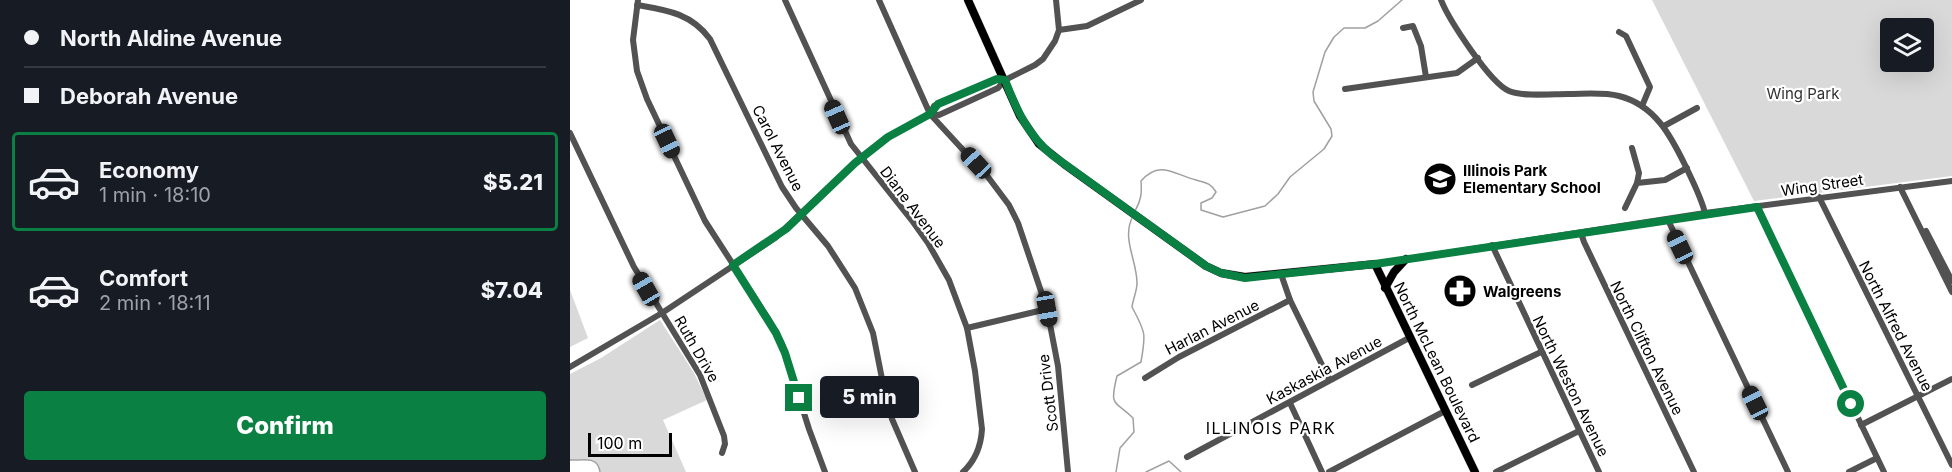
<!DOCTYPE html>
<meta charset="utf-8">
<style>
body{margin:0;font-family:Inter,sans-serif;background:#242831;color:#f1f3f6;height:100vh;display:flex;flex-direction:column;font-size:22px;white-space:nowrap}
*{box-sizing:border-box;margin:0}
p{font-size:20px;color:#9ea1a6}
.icon{flex:none;width:33px;height:33px;fill:none;stroke:currentColor;stroke-width:2;stroke-linecap:round;stroke-linejoin:round}
.map{position:relative;flex:1;overflow:hidden}
.panel{display:flex;flex-direction:column;background:#171b24;width:570px}
.panel>*{flex:none}
.banner{display:grid;align-content:center;height:132px;padding:0 24px;background:#171b24}
.controls{position:absolute;left:1310px;top:18px;display:grid;gap:12px}
.controls a{display:grid;place-items:center;width:54px;height:54px;border-radius:6px;background:#171b24;box-shadow:0 6px 24px #0002;font-size:30px}
.scale{position:absolute;left:18px;bottom:15px;width:84px;box-sizing:border-box;padding-left:6px;border:3px solid #000;border-top:0;font-size:16px;line-height:21px;white-space:nowrap;color:#000;-webkit-text-stroke:4px #fff;paint-order:stroke}
.end{position:absolute;width:27px;height:27px;margin:-14px;border:8px solid #0b8043;background:#fff;box-shadow:0 0 0 3px #fff}
.from{border-radius:50%}
.bubble{position:absolute;height:42px;border-radius:6px;background:#171b24;box-shadow:0 6px 24px #0002;font-size:20px;font-weight:800;line-height:42px;text-align:center}
.car{position:absolute;width:18px;height:36px;margin:-18px -9px;border-radius:8px;box-shadow:0 0 4px 2px #0007;background:linear-gradient(#222 24%,#8ab4d8 0 40%,#222 0 76%,#8ab4d8 0 86%,#222 0)}
.banner b{display:flex;align-items:center;gap:21px;height:57px;font-size:22px}
.banner b+b{border-top:2px solid #363941}
.banner i{width:15px;height:15px;background:#f1f3f6}
ul{padding:0;list-style:none}
li{display:flex;align-items:center;gap:18px;height:99px;margin:0 12px 9px;padding:0 12px;border:3px solid transparent;border-radius:6px}
li div{flex:1}
li b{display:block;font-size:22px}
li em{font-style:normal;font-weight:800}
li.active{border-color:#0b8043}
li>.icon{width:54px;height:54px;stroke-width:1.5}
.cta{display:flex;gap:12px;margin-top:auto;padding:12px 24px}
.cta a{flex:1;height:69px;border-radius:6px;background:#0b8043;color:#fff;font-size:24px;font-weight:800;line-height:69px;text-align:center}
main{display:flex;flex:1;min-height:0}
.map>svg:first-child{display:block}
.green{fill:#d9d9d9;fill-rule:evenodd}
.lines{fill:none;stroke-linecap:round;stroke-linejoin:round}
.stream{stroke:#a0a0a0;stroke-width:1.5}
.major-casing{stroke:#dbdbdb;stroke-width:9}
.minor{stroke:#525252;stroke-width:6}
.major{stroke:#000;stroke-width:8}
.route{stroke:#0b8043;stroke-width:8}
.labels{text-anchor:middle;dominant-baseline:central;stroke-width:4.5;stroke-linejoin:round;paint-order:stroke}
.park-label{font-size:15px;fill:#303030;stroke:#fff}
.street-label{font-size:15px;fill:#000;stroke:#fff}
.poi-label{font-size:15px;font-weight:bold;fill:#000;stroke:#fff;text-anchor:start}
.neighbourhood-label{font-size:16px;letter-spacing:1.5px;fill:#000;stroke:#fff}
</style>
<main>
<section class="panel">
<div class="banner">
<b><i class="from"></i>North Aldine Avenue</b>
<b><i></i>Deborah Avenue</b>
</div>
<ul>
<li class="active"><svg class="icon" aria-label="car" viewBox="0 0 24 24"><path d="M5 17H2v-5l4-1 3-4h7l3 4 3 1v5h-3M9 17h6M6 11h13"/><circle cx="7" cy="17" r="2"/><circle cx="17" cy="17" r="2"/></svg><div><b>Economy</b><p>1 min · 18:10</p></div><em>$5.21</em></li>
<li><svg class="icon" aria-label="car" viewBox="0 0 24 24"><path d="M5 17H2v-5l4-1 3-4h7l3 4 3 1v5h-3M9 17h6M6 11h13"/><circle cx="7" cy="17" r="2"/><circle cx="17" cy="17" r="2"/></svg><div><b>Comfort</b><p>2 min · 18:11</p></div><em>$7.04</em></li>
</ul>
<div class="cta"><a>Confirm</a></div>
</section>
<div class="map">
<svg width="1382" height="472" viewBox="0 0 1382 472">
<rect width="100%" height="100%" fill="#fff"/>
<g class="green">
<path d="M1082,0H1382V176L1184,201ZM1320,28H1353V62H1320Z"/>
<path d="M0,290L18,338L0,347Z"/>
<path d="M90,320L124,373L137,400L93,420L116,472H30C28,455 12,460 0,460V374L31,358Z"/>
</g>
<g class="lines">
<g class="stream">
<path d="M565,211C571,201 572,193 571,181C590,159 605,175 626,180C635,183 640,182 646,192L642,198L631,203V210L653,217L695,206L708,194L720,177L754,149L762,136L761,129L744,101L743,92L755,52L764,37L774,28H795L808,21L832,0"/>
<path d="M0,460C12,461 28,455 30,472"/>
<path d="M546,472L550,448L564,432L563,418C545,400 539,408 547,376L571,362C576,334 576,333 562,307C563,299 567,291 567,283C567,260 551,238 563,216"/>
<path d="M576,472L599,461L611,472"/>
</g>
<g class="major-casing">
<g id="major">
<path d="M398,0L450,116L469,144L494,164L636,266L651,273L675,277L805,264L905,472"/>
<path d="M815,288L824,272L836,259"/>
</g>
</g>
<g class="minor">
<path d="M68,0L63,40L67,71L77,99L135,221L199,320L212,344L239,429L255,472"/>
<path d="M215,0L281,144L343,222L358,243L379,280L397,328L405,371L412,429C411,446 406,460 393,472"/>
<path d="M309,0L360,114L418,177L439,205L448,223L477,309L488,366L498,472"/>
<path d="M486,0L489,30"/>
<path d="M871,0C879,20 920,83 939,91C953,97 982,94 998,94C1015,94 1033,92 1049,96C1085,105 1101,136 1116,167C1123,182 1131,197 1135,213"/>
<path d="M67,5C96,10 121,13 140,39L212,187L226,208L258,246L285,288L303,333L314,389L322,419L345,472"/>
<path d="M833,28L843,26L851,46L856,77"/>
<path d="M1049,32L1056,36L1080,87L1072,106"/>
<path d="M775,89L887,73L908,58"/>
<path d="M360,114L364,106L368,104L424,80H435"/>
<path d="M1094,126L1127,108"/>
<path d="M0,133L64,267L130,375L154,436L155,444L152,453"/>
<path d="M1062,148L1069,173L1067,183"/>
<path d="M1330,187L1382,292"/>
<path d="M1249,197L1382,465"/>
<path d="M1187,207L1314,472"/>
<path d="M1055,208L1067,183L1095,180L1117,168"/>
<path d="M1098,220L1218,472"/>
<path d="M1356,231L1382,281"/>
<path d="M1011,233L1014,242L1124,472"/>
<path d="M922,245L1029,472"/>
<path d="M805,264L1135,213L1382,181"/>
<path d="M711,274L720,300L759,379"/>
<path d="M397,328L477,309"/>
<path d="M0,367L92,313L205,238L285,163L318,137L360,114L369,115L428,88L435,80L465,65L473,59L485,41L489,30L517,26L571,0"/>
<path d="M575,378L609,357L720,300"/>
<path d="M902,385L971,352"/>
<path d="M720,403L752,472"/>
<path d="M1291,425L1382,379"/>
<path d="M617,457L839,338"/>
<path d="M759,472L875,411"/>
<path d="M926,472L1009,431"/>
<path d="M1279,472L1307,458"/>
</g>
<use href="#major" class="major"/>
</g>
<g class="lines">
<path class="route" d="M229,398L215,353L206,333L163,265L216,229L285,163L318,137L360,114L368,104L427,79L435,80C446,109 458,135 482,155L636,266L651,273L675,278L805,264L1187,207L1281,404"/>
</g>
<defs>
<g id="school-disc" transform="scale(1.725)"><circle r="9.5" fill="#000" stroke="#fff"/><path d="M0-5L7-2L0 1L-7-2ZM-4 1L0 2.5L4 1V4Q0 6-4 4Z" fill="#fff"/></g>
<g id="pharmacy-disc" transform="scale(1.725)"><circle r="9.5" fill="#000" stroke="#fff"/><path d="M-2-6h4v4h4v4h-4v4h-4v-4h-4v-4h4Z" fill="#fff"/></g>
</defs>
<g fill-rule="evenodd">
<use href="#school-disc" x="870" y="179"/>
<use href="#pharmacy-disc" x="890" y="291"/>
</g>
<g class="labels">
<g class="park-label">
<text x="1233" y="93">Wing Park</text>
</g>
<g class="street-label">
<text transform="translate(208 148) rotate(63)">Carol Avenue</text>
<text transform="translate(1252 185) rotate(-8)">Wing Street</text>
<text transform="translate(343 207) rotate(53)">Diane Avenue</text>
<text transform="translate(1326 326) rotate(63)">North Alfred Avenue</text>
<text transform="translate(642 327) rotate(-27)">Harlan Avenue</text>
<text transform="translate(1077 348) rotate(64)">North Clifton Avenue</text>
<text transform="translate(127 349) rotate(60)">Ruth Drive</text>
<text transform="translate(867 362) rotate(64)">North McLean Boulevard</text>
<text transform="translate(754 370) rotate(-28)">Kaskaskia Avenue</text>
<text transform="translate(1001 386) rotate(64)">North Weston Avenue</text>
<text transform="translate(478 393) rotate(-97)">Scott Drive</text>
</g>
<g class="poi-label">
<text x="893" y="170">Illinois Park<tspan x="893" dy="17">Elementary School</tspan></text>
<text x="913" y="291">Walgreens</text>
</g>
<g class="neighbourhood-label">
<text x="701" y="428">ILLINOIS PARK</text>
</g>
</g>
</svg>
<div class="controls">
<a><svg class="icon" aria-label="layers" viewBox="0 0 24 24"><path d="M12 4l9 5-9 5-9-5zM3 14l9 5 9-5"/></svg></a>
</div>
<div class="scale">100 m</div>
<i class="end from" style="left:1281px;top:404px"></i>
<i class="end" style="left:229px;top:398px"></i>
<div class="bubble" style="left:250px;top:376px;width:99px">5 min</div>
<i class="car" style="left:267px;top:117px;rotate:336deg"></i>
<i class="car" style="left:97px;top:141px;rotate:155deg"></i>
<i class="car" style="left:406px;top:163px;rotate:317deg"></i>
<i class="car" style="left:1110px;top:247px;rotate:335deg"></i>
<i class="car" style="left:76px;top:289px;rotate:330deg"></i>
<i class="car" style="left:477px;top:309px;rotate:170deg"></i>
<i class="car" style="left:1185px;top:403px;rotate:334deg"></i>
</div>
</main>
